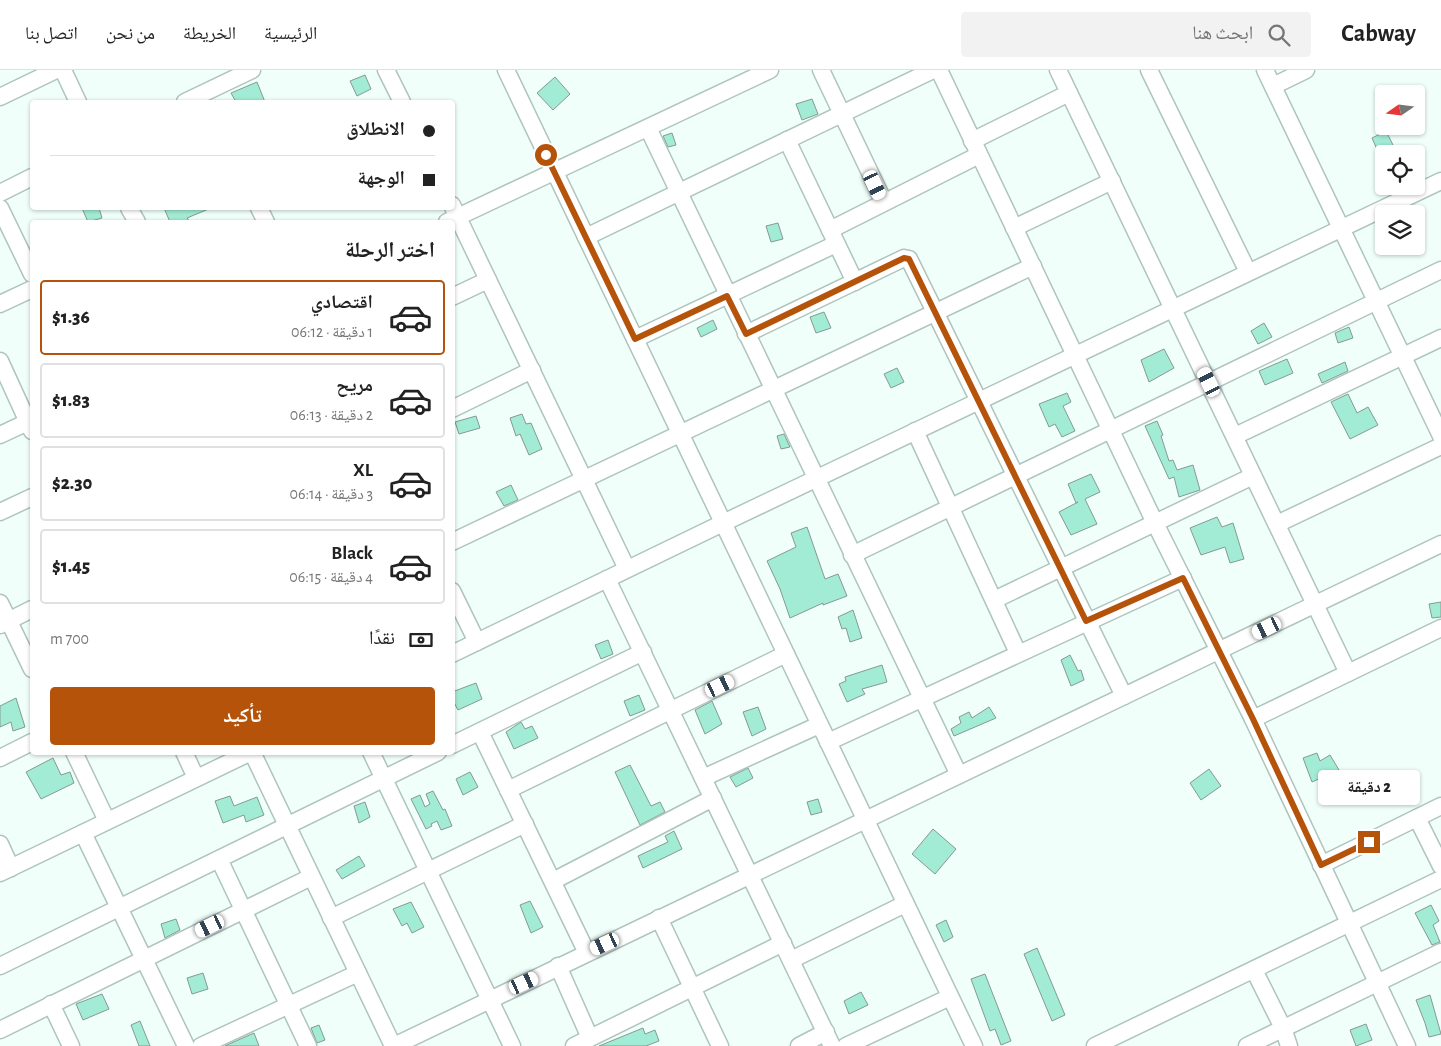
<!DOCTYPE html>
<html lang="ar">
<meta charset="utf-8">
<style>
body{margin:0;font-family:"Alegreya Sans","Noto Naskh Arabic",sans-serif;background:#f2f2f2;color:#222;direction:rtl;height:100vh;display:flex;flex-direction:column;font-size:19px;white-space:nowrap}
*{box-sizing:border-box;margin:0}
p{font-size:16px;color:#767676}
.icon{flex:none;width:28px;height:28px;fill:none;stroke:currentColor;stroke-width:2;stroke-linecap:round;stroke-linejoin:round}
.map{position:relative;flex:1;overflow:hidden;direction:ltr}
.side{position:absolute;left:30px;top:150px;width:425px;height:535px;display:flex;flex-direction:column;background:#fff;border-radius:5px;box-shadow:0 1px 4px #0004;direction:rtl}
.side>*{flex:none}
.hud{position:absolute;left:30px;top:30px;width:425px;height:110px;border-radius:5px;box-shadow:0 1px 4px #0004;direction:rtl;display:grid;align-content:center;height:110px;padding:0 20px;background:#fff}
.needle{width:32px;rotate:256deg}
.buttons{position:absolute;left:1375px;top:15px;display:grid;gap:10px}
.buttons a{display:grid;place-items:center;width:50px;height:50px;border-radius:5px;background:#fff;box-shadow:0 1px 4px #0004;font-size:25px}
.end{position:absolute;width:22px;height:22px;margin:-11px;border:6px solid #b45309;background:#fff;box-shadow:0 0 0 2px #fff}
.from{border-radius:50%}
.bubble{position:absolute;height:35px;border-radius:5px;background:#fff;box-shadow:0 1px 4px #0004;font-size:16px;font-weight:800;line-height:35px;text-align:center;direction:rtl}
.car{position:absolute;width:15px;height:30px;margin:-15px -8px;border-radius:6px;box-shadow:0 0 4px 1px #0007;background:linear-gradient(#fff 24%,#345 0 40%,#fff 0 76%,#345 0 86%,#fff 0)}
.hud b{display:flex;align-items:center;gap:18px;height:48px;font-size:19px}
.hud b+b{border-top:1px solid #e0e0e0}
.hud i{width:12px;height:12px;background:#222}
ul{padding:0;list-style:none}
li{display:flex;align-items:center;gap:15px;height:75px;margin:0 10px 8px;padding:0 10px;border:2px solid #e0e0e0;border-radius:5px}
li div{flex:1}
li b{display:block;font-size:19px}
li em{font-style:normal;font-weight:800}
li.current{border-color:#b45309}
li>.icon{width:45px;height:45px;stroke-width:1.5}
h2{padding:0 20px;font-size:22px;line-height:60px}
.pay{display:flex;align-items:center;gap:12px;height:55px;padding:0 20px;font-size:19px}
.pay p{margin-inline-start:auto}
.cta{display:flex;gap:10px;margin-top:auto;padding:10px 20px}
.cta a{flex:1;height:58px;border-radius:5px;background:#b45309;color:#fff;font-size:20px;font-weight:800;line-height:58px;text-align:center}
header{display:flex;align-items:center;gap:30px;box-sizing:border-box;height:70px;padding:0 25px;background:#fff;border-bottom:1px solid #e0e0e0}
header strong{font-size:24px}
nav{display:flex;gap:28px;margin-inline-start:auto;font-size:18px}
.search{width:350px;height:45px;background:#f2f2f2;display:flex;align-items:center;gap:12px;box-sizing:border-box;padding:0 18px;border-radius:5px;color:#767676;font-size:19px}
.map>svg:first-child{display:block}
.building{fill:#a2ebd4;stroke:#859a93}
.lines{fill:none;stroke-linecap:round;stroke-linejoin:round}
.minor-casing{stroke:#aec4bc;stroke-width:19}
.minor{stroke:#fff;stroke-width:16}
.route{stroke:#b45309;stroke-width:6}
</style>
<header>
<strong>Cabway</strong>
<div class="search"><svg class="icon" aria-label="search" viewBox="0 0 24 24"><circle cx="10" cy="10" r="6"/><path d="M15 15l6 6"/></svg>ابحث هنا</div>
<nav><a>الرئيسية</a><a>الخريطة</a><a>من نحن</a><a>اتصل بنا</a></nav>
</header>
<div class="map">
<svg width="1441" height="976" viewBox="0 0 1441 976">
<rect width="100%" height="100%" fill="#f1fffa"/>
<g class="building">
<path d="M365,5L371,19L357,26L350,11Z"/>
<path d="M555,7L570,24L553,40L537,23Z"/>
<path d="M257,12L265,32H236L231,23Z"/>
<path d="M812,29L818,44L802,50L796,34Z"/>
<path d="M1386,61L1394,77L1379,84L1372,68Z"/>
<path d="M672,63L676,75L668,77L663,66Z"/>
<path d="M82,138H99L102,148L88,152Z"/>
<path d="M164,138H211L187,148L190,152H170Z"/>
<path d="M778,153L783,169L771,172L766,156Z"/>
<path d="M824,242L831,258L816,263L810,247Z"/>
<path d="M713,250L717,259L701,267L697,258Z"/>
<path d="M1264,253L1272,267L1258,274L1251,261Z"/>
<path d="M1349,257L1353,268L1338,273L1335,263Z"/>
<path d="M1164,279L1174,298L1149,312L1141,290Z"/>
<path d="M1287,289L1293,303L1265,315L1259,301Z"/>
<path d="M1345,292L1348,301L1322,313L1318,304Z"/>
<path d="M897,298L904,312L891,318L884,304Z"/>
<path d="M1067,323L1071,332L1063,336L1075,361L1062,367L1055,354L1049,357L1039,334Z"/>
<path d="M1348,324L1357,343L1368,337L1378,355L1350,369L1331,332Z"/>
<path d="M522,344L526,354L531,353L542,379L529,385L520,364L516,366L510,348Z"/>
<path d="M476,346L480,358L459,364L455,352Z"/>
<path d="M1157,351L1163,365L1161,366L1169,391L1173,390L1177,400L1193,395L1200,420L1179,427L1174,407L1169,409L1145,356Z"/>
<path d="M784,364L790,377L781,379L777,366Z"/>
<path d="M1091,404L1100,422L1085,429L1097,454L1071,465L1059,442L1078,432L1076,433L1068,414Z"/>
<path d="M511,415L518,430L504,436L496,422Z"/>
<path d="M1217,447L1222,457L1233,453L1244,489L1230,493L1225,477L1201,485L1190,458Z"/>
<path d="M807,457L825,509L838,504L847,526L823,535V533L790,548L780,519L767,491L796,477L791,463Z"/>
<path d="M1441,532V547L1432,548L1429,534Z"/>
<path d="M853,540L862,568L850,572L846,558L842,559L838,547Z"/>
<path d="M608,570L613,584L601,589L595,575Z"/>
<path d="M1070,585L1078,601L1081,600L1084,610L1071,616L1061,590Z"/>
<path d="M882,595L887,612L862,619L865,624L847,632L839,614L846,611L845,607Z"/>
<path d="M476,613L482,629L458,640L452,629V622Z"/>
<path d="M639,625L645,640L630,646L624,631Z"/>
<path d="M16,628L25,657L13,661L11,652L0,657V636Z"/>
<path d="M712,631L722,654L705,664L695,640Z"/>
<path d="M758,637L766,659L752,666L743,642Z"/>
<path d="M989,637L996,648L954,666L951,659L961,653L959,647L969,642L972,648Z"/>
<path d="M521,652L525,659L532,656L538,668L514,679L506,662Z"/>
<path d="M1317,683L1320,691L1330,685L1339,700L1312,712L1303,688Z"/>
<path d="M53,688L61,705L70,702L74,713L41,729L26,702Z"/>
<path d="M630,695L651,736L660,732L665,742L640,755L615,702Z"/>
<path d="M748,698L753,708L736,717L730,707Z"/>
<path d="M1209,699L1221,716L1201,730L1190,713Z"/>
<path d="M470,702L478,717L463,725L456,709Z"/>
<path d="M433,721L443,740L445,739L452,756L441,760L437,751L431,754L432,756L426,759L411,729L420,725L425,737L430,734L426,724Z"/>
<path d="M230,726L234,736L257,727L264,745L246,752L244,745L223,753L215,731Z"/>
<path d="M818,729L822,742L811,745L807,732Z"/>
<path d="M365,732L370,747L359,753L354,736Z"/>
<path d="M933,759L956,779L935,804L912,784Z"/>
<path d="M674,761L682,779L643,798L638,786L668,772L665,766Z"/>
<path d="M359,786L365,796L342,809L336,800Z"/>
<path d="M530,831L543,857L531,863L520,835Z"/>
<path d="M411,832L424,857L412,863L407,853L402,856L393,839Z"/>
<path d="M1431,835L1439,851L1433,855L1440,872L1432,875L1415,843Z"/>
<path d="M176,849L180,860L165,868L161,854Z"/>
<path d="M946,850L953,867L944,872L936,855Z"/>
<path d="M1037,878L1065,945L1052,951L1024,884Z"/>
<path d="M203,903L208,919L192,924L187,908Z"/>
<path d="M985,904L1011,971L1001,975L995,959L990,961L971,909Z"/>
<path d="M861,922L868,935L849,944L844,931Z"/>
<path d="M102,924L109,939L83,950L76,934Z"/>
<path d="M1430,925L1441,964L1429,967L1425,953L1416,930Z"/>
<path d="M140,951L150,976H139L131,955Z"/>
<path d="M1366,954L1372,970L1356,976L1350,960Z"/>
<path d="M319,955L325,970L317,973L311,958Z"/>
<path d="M643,958L645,964L655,960L659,971L646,976H599Z"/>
<path d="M254,963L259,976H225L227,975Z"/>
</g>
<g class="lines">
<g class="minor-casing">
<g id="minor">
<path d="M63,0L78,32"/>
<path d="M386,0L402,32"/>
<path d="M506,0L974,976"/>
<path d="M821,0L884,132"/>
<path d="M939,0L1155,453L1253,649L1407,976"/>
<path d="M1058,0L1348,603"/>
<path d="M1149,0L1248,202"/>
<path d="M1265,0L1441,366"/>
<path d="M1273,16L1306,0"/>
<path d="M0,27L56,0"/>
<path d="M185,32L252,0"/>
<path d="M648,58L959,705"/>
<path d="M787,70L855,212"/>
<path d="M972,71L1069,23"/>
<path d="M0,123L32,107"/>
<path d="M452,135L627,499"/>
<path d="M0,138L32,204"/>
<path d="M129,138L137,152"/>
<path d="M259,138L266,152"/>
<path d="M447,152L770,0"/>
<path d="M1014,158L1112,111"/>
<path d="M830,160L979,85"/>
<path d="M586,167L933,0"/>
<path d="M452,227L488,210"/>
<path d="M0,234L32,219"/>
<path d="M746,264L904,188L909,189L1124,626"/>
<path d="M635,269L836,174"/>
<path d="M0,291L32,361"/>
<path d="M452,339L532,300"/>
<path d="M915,361L1018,583"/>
<path d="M0,365L32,350"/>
<path d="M1235,366L1441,268"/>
<path d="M0,442L32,427"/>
<path d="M1277,454L1441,376"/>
<path d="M452,472L1033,196"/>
<path d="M852,485L1441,200"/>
<path d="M607,509L832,976"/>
<path d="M452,521L477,572"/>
<path d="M994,530L1253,406"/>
<path d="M0,533L32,599"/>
<path d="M0,555L32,539"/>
<path d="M452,584L723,453L1441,111"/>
<path d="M1253,649L1441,558"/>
<path d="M480,662L587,883"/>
<path d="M828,672L1183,508"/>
<path d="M452,675L643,582"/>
<path d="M74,682L107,751"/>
<path d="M184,682L196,708"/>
<path d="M252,682L393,976"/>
<path d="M371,682L512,976"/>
<path d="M0,688L32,672"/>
<path d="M703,708L819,655"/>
<path d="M508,720L786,584"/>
<path d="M1417,748L1441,796"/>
<path d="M83,763L186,976"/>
<path d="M0,774L11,798"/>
<path d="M219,789L308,976"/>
<path d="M1321,795L1441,736"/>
<path d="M0,803L251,682"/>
<path d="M553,811L713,728"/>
<path d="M331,848L525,754"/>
<path d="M659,848L720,976"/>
<path d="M791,890L905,834"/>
<path d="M0,896L438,682"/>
<path d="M558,896L590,968"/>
<path d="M1254,900L1283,958L1289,976"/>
<path d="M51,934L71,976"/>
<path d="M0,960L311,807"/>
<path d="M201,976L358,903"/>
<path d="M394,976L1441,474"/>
<path d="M574,976L783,873"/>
<path d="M799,976L826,962"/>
<path d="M846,976L950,927"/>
<path d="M1095,976L1441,809"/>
<path d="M1247,976L1441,882"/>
</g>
</g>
<use href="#minor" class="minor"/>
</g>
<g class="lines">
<path class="route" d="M546,85L635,269L727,226L746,264L904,188L909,189L1086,551L1183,508L1253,649L1321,795L1369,772"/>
</g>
</svg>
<div class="buttons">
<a><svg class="needle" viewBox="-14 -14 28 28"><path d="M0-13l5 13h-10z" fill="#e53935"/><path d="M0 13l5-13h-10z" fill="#767676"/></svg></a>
<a><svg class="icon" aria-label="locate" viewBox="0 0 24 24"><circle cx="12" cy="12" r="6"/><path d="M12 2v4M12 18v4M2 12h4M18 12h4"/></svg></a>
<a><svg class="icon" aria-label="layers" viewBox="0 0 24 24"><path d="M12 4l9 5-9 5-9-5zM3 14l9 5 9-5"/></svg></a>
</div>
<i class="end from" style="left:546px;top:85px"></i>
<i class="end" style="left:1369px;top:772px"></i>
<div class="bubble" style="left:1318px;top:700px;width:102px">2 دقيقة</div>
<i class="car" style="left:875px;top:115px;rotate:155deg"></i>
<i class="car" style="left:1209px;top:312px;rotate:334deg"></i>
<i class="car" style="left:1267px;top:558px;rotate:244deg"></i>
<i class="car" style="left:720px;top:616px;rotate:64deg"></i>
<i class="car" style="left:210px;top:856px;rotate:244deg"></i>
<i class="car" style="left:605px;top:874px;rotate:245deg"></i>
<i class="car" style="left:524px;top:913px;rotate:65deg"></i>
<div class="hud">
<b><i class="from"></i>الانطلاق</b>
<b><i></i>الوجهة</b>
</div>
<section class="side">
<h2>اختر الرحلة</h2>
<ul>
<li class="current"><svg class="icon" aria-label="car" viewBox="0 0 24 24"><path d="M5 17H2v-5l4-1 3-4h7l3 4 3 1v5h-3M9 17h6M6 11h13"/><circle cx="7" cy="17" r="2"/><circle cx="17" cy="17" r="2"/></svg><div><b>اقتصادي</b><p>1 دقيقة · 06:12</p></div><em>$1.36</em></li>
<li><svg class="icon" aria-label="car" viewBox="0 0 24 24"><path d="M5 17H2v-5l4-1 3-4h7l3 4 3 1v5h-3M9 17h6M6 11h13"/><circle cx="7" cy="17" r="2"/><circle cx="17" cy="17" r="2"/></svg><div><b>مريح</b><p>2 دقيقة · 06:13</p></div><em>$1.83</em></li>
<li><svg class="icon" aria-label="car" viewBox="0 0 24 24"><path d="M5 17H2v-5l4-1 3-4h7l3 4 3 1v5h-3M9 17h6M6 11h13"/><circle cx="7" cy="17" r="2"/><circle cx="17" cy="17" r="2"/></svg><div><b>XL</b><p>3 دقيقة · 06:14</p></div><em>$2.30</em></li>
<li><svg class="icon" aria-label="car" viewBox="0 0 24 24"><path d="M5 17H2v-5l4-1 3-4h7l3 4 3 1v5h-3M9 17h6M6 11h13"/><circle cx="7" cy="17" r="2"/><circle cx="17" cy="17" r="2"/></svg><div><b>Black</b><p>4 دقيقة · 06:15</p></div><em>$1.45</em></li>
</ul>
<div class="pay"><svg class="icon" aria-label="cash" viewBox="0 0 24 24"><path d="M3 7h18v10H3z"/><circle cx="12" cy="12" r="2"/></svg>نقدًا<p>700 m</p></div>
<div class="cta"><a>تأكيد</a></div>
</section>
</div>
